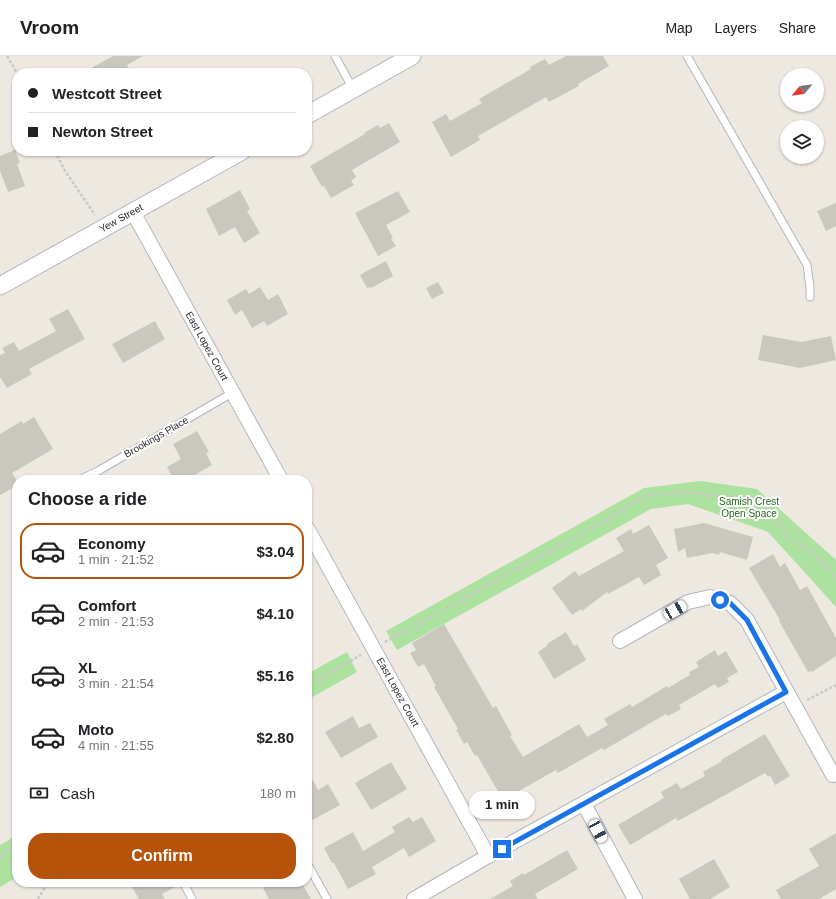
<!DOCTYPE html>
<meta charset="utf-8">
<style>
body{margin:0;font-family:Helvetica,sans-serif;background:#f6f6f6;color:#202124;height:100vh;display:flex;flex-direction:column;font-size:15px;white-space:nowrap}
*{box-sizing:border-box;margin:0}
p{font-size:13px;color:#757577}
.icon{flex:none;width:22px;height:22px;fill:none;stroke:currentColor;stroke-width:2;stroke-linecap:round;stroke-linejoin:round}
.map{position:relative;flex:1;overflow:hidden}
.side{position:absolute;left:12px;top:419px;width:300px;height:412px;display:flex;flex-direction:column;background:#fff;border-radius:16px;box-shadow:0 1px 3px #0004}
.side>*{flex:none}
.banner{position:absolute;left:12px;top:12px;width:300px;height:88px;border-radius:16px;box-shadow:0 1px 3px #0004;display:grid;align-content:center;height:88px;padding:0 16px;background:#fff}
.needle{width:26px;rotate:241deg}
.fabs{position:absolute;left:780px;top:12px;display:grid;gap:8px}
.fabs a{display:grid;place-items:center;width:44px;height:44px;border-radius:50%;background:#fff;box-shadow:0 1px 3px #0004;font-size:20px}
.end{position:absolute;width:18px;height:18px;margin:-9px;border:5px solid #1a73e8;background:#fff;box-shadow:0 0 0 2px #fff}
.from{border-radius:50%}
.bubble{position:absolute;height:28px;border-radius:14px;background:#fff;box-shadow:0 1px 3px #0004;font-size:13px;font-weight:700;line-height:28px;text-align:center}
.car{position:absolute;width:12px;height:24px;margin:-12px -6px;border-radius:5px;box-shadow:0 0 3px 1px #0007;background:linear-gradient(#fff 24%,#345 0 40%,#fff 0 76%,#345 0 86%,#fff 0)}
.banner b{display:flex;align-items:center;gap:14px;height:38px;font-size:15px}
.banner b+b{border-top:1px solid #e0e0e0}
.banner i{width:10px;height:10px;background:#202124}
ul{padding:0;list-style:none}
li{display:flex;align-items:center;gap:12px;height:56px;margin:0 8px 6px;padding:0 8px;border:2px solid transparent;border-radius:16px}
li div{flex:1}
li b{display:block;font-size:15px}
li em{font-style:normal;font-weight:700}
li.active{border-color:#b45309}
li>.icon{width:36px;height:36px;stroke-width:1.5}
h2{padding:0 16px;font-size:18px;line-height:48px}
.pay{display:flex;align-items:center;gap:10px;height:44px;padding:0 16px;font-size:15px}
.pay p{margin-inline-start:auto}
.button{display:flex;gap:8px;margin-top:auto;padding:8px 16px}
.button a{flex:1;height:46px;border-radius:16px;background:#b45309;color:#fff;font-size:16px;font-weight:700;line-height:46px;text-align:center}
header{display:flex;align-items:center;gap:24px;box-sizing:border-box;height:56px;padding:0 20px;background:#fff;border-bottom:1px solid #e0e0e0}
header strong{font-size:19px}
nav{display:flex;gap:22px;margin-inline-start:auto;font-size:14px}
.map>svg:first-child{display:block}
.green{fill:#ade19f}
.building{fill:#c9c7be}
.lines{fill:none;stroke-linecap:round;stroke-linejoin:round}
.service-casing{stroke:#b3b4bf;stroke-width:9}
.minor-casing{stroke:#b3b4bf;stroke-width:16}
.tertiary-casing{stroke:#b3b4bf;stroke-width:19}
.path{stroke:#c8c8c8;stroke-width:2.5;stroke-dasharray:3 2;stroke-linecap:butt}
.service{stroke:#fff;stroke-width:7}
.minor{stroke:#fff;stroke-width:14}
.tertiary{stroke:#fff;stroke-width:17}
.route{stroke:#1a73e8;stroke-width:5}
.labels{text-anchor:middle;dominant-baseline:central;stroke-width:4;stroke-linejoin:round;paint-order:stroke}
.street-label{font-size:10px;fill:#2c2c2c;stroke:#fff}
.park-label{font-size:10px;fill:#24681e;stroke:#fff}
</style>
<header>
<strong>Vroom</strong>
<nav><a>Map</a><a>Layers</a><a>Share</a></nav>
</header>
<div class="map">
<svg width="836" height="843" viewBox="0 0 836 843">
<rect width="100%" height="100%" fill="#ede9e0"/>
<g class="green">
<path d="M700,425L757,433L836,504V551L768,476L688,448L651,453L397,594L386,575L644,432Z"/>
<path d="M347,596L357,616L307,644V618Z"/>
<path d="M17,779V821L0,831V789Z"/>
</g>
<g class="building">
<path d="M113,0H143L127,9L131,17H82Z"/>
<path d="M566,0H603L609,10L578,28L579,30L549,46L546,41L478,80L480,84L451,101L432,66L446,58L450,65L482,47L479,43L531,13L530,11L545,3L549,9Z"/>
<path d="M389,67L400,86L352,114L356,121L351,125L354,129L331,142L324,130L322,131L310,110L365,78L364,77L378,69L380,72Z"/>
<path d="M15,94L20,107L17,108L25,130L8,136L0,115V100Z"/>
<path d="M240,134L250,153L247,155L260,177L244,187L235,171L219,180L206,153Z"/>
<path d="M398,135L410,156L386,169L393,182L391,183L396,190L378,200L355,157Z"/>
<path d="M836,147V170L826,175L817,155Z"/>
<path d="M386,205L393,220L371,232L370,231L367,232L360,219L363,218V217Z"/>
<path d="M438,226L444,237L432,243L426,232Z"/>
<path d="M260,231L268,244L278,238L288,258L267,270L264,265L252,272L242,254L235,259L227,244L246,233L249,238Z"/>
<path d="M68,253L85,283L29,313L32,318L7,332L0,321V299L5,297L2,292L14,286L19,295L56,275L49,263Z"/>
<path d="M155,265L165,283L123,307L112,288Z"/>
<path d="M763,279L801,286L831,280L836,304L800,312L758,304Z"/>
<path d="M34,361L53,393L12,417L17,425V430L0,439V378L22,365L23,368Z"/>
<path d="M197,375L209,396L206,397L212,409L186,424H174L167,411L181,403L173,388Z"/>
<path d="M704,467L753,481L747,504L720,496L719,499L712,497L687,502L685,492L678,496L674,473Z"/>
<path d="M649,469L668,502L656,509L661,519L644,529L639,521L608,538L607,536L582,555L581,553L572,559L552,532L575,515L579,520L624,495L616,482L631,473L633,478Z"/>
<path d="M773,498L780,511L785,507L800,534L807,530L836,582V600L812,616L811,615L808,616L779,565L780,564L749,512Z"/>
<path d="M444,568L493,652L496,650L512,679L510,680L523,701L579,668L587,681L608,669L604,663L630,648L632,651L667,630L668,632L690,619L689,616L699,611L696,606L715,594L718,600L726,595L738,616L727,622L729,626L718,632L715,628L679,649L681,653L668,660L666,658L604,694L602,692L558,717L556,714L503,744L477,699L475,700L467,686L464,688L456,674L458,673L434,631L436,630L424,608L418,611L410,597L416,594L412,587Z"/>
<path d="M566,576L574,590L577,588L586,604L554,623L538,596L548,589L547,588Z"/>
<path d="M353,660L359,672L370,667L378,681L341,702L325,676Z"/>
<path d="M765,678L790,720L775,729L770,719L768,721L765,717L678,765L676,762L630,789L618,769L664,742L661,736L677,727L681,733L705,720L703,716L722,705L721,704Z"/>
<path d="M391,706L407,733L371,754L355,727Z"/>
<path d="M307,713L318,734L328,728L340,749L307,767Z"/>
<path d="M409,761L413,766L422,761L436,785L409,801L404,792L372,811L376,818L348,833L334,807H332L324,792L353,776L363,795L395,776L392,771Z"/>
<path d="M836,777V833L819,843H781L776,834L819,810L809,793Z"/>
<path d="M567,794L578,813L535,838L538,843H490L513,830L510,825L523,817L524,819Z"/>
<path d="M714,803L730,831L710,843H690L679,823Z"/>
<path d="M129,826H178L179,829L162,838L165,843H139Z"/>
<path d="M275,826H301L311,843H269L263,832Z"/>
</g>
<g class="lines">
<g class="service-casing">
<g id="service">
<path d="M335,0L353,33"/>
<path d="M687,0L807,209L810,231V241"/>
<path d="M79,424L98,415L232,337"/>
<path d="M307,807L327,843"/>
<path d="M183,826L192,843"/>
</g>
</g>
<g class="minor-casing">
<g id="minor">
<path d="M133,156L281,424"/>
<path d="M307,472L488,800"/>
<path d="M620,585L688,546L710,541L730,547L747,564L833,719"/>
<path d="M584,748L635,843"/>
<path d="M414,843L488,800L786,636"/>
</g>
</g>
<g class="tertiary-casing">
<g id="tertiary">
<path d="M307,59L412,0"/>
<path d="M0,230L242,95"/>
</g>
</g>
<g class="path">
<path d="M7,0L17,17"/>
<path d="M55,95L65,115L95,159"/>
<path d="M385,586L613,460L644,440L684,436L724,441L741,448H763L784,471L788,482L806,492L836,521"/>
<path d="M307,630L361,599"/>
<path d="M807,644L836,629"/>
<path d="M0,801L17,786"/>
<path d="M38,843L48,826"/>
</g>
<use href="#service" class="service"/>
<use href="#minor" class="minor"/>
<use href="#tertiary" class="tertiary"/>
</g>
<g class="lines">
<path class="route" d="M502,793L786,636L747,564L730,547L720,544"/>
</g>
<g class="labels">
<g class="street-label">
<text transform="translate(121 162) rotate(-29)">Yew Street</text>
<text transform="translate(207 290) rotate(61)">East Lopez Court</text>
<text transform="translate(156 381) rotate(-30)">Brookings Place</text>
<text transform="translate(398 636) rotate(61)">East Lopez Court</text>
</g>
<g class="park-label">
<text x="749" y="445">Samish Crest<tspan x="749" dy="12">Open Space</tspan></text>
</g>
</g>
</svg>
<div class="fabs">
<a><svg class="needle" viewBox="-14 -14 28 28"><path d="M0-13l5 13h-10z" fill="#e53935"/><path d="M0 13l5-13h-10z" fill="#757577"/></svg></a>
<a><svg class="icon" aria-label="layers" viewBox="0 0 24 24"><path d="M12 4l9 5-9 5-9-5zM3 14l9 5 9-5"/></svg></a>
</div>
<i class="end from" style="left:720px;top:544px"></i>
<i class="end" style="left:502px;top:793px"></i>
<div class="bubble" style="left:469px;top:735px;width:66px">1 min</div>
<i class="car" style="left:675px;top:554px;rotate:60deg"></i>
<i class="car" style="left:598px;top:775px;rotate:152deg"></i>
<div class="banner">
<b><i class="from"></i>Westcott Street</b>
<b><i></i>Newton Street</b>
</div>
<section class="side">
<h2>Choose a ride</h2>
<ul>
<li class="active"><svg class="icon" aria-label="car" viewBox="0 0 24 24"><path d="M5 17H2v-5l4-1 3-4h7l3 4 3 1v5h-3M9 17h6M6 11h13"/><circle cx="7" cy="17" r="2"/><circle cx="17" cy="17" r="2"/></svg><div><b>Economy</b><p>1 min · 21:52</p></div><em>$3.04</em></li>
<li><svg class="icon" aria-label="car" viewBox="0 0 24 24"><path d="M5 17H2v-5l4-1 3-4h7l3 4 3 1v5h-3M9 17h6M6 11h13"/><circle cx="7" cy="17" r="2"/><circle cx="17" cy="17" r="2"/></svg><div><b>Comfort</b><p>2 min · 21:53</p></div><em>$4.10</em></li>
<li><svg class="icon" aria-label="car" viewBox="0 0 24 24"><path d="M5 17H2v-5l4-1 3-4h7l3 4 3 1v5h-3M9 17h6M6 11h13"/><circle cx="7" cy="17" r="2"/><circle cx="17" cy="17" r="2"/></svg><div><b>XL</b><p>3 min · 21:54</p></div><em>$5.16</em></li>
<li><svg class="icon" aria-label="car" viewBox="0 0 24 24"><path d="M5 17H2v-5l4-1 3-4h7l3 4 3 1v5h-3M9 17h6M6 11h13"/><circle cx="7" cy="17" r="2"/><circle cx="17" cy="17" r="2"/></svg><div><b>Moto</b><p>4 min · 21:55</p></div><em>$2.80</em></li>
</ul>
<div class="pay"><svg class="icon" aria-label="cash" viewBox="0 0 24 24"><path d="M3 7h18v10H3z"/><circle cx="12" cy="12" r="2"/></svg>Cash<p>180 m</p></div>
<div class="button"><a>Confirm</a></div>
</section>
</div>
